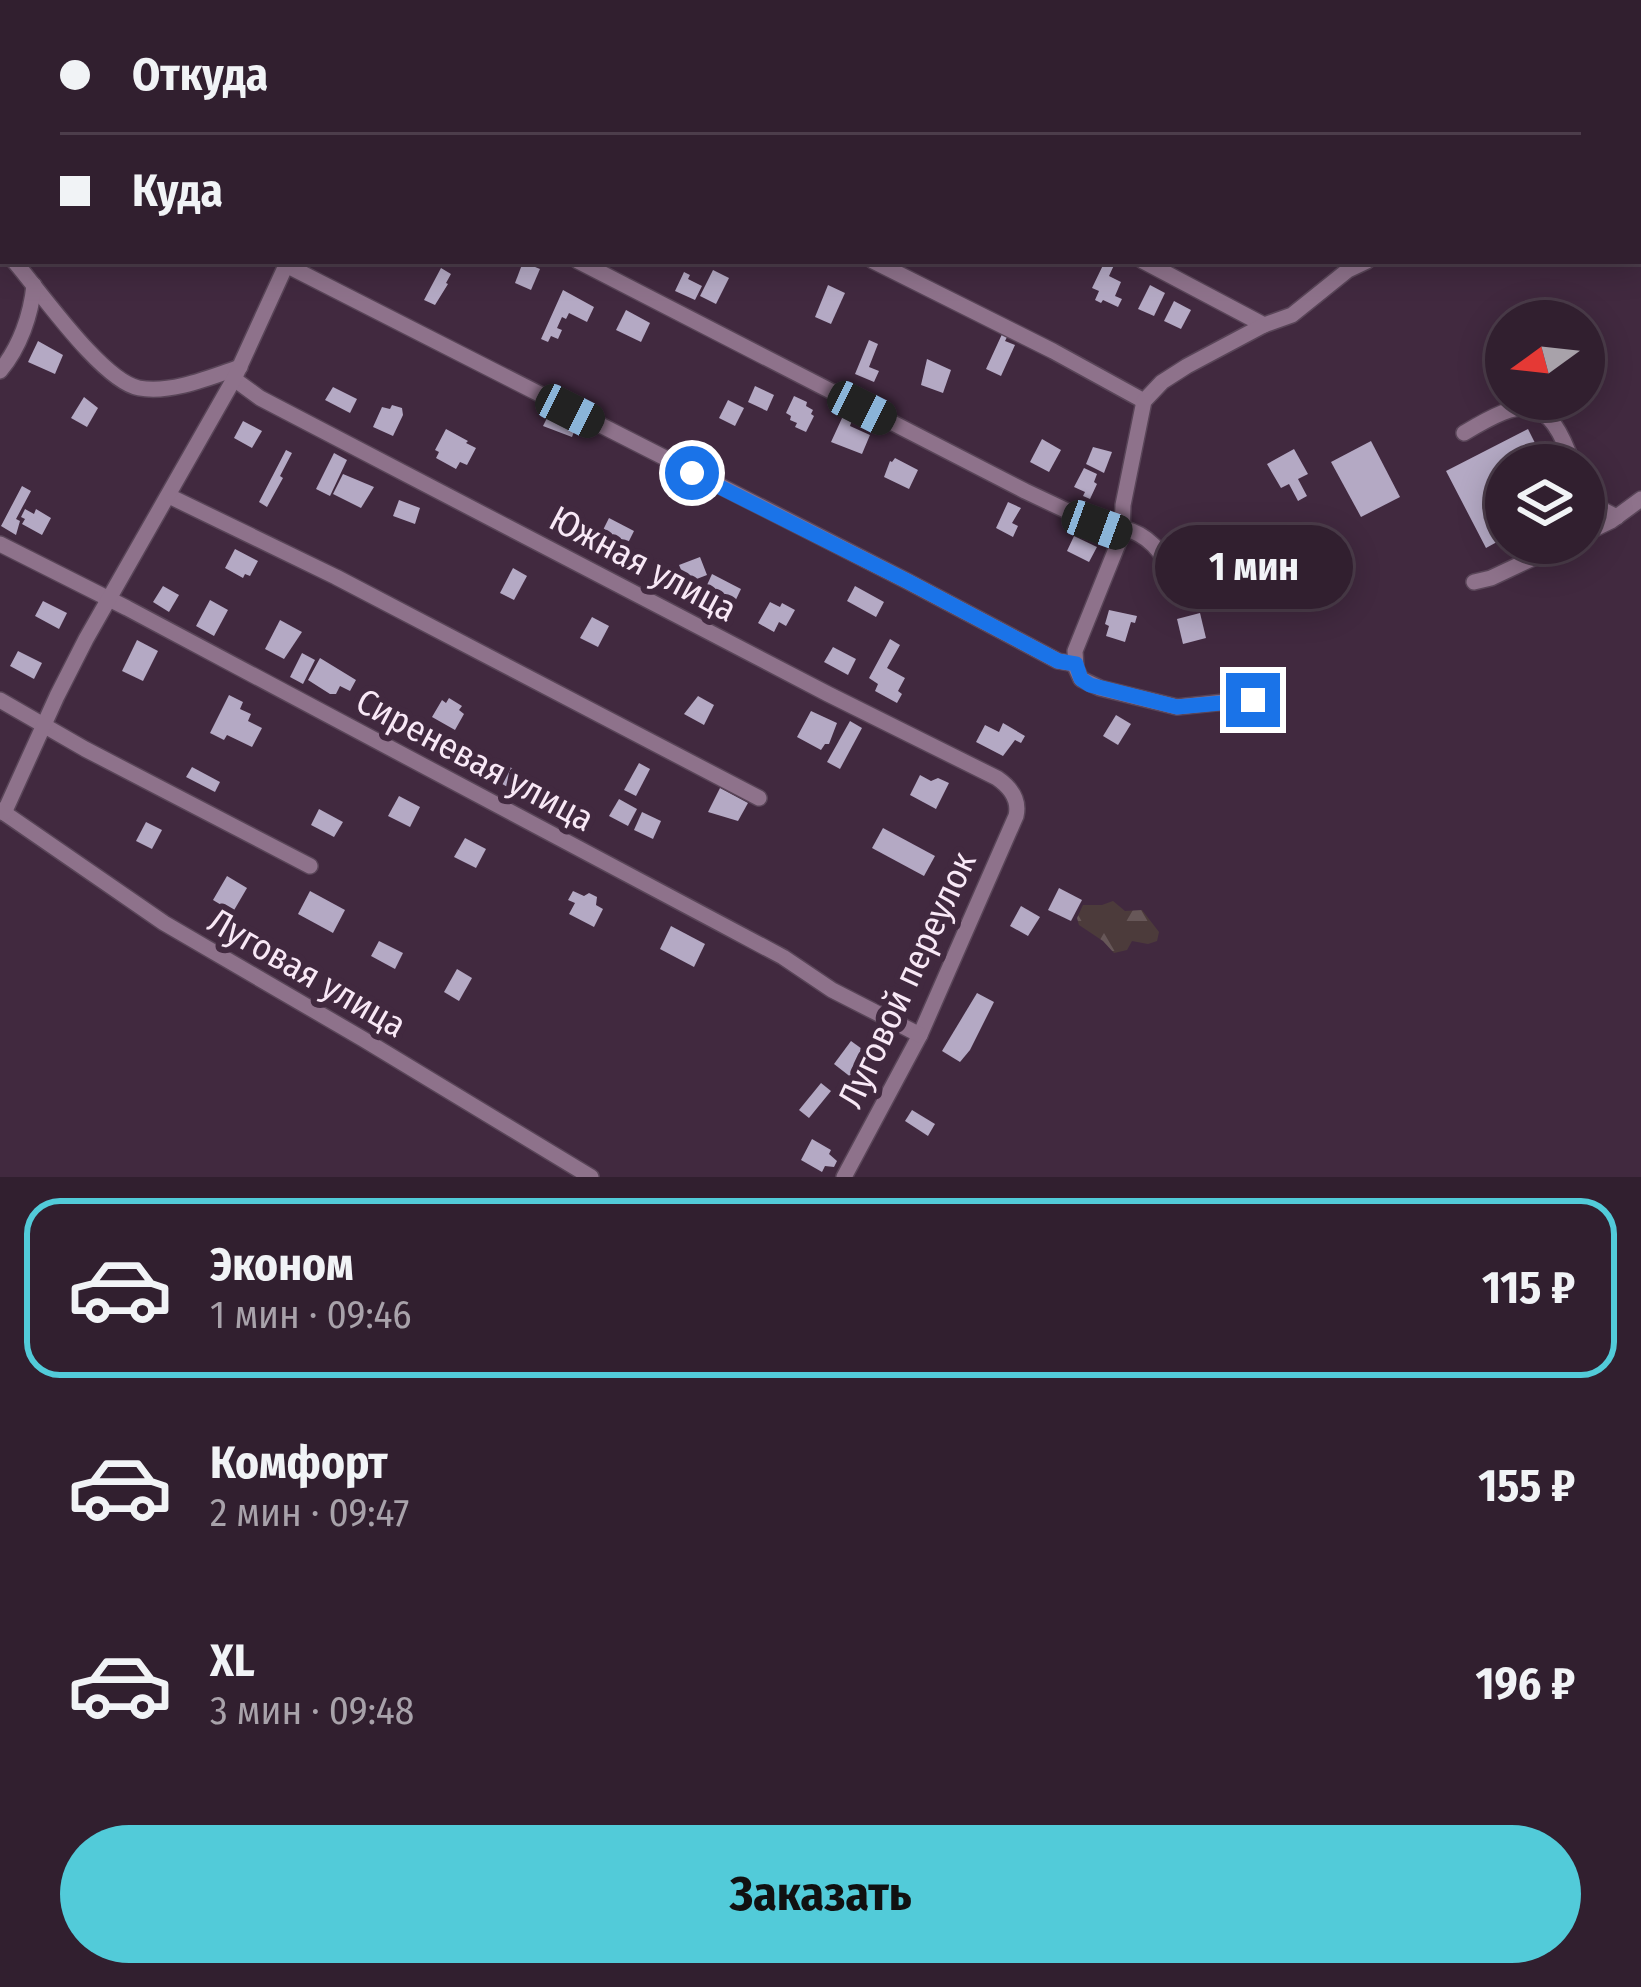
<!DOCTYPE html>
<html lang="ru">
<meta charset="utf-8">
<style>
body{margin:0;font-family:"Fira Sans Condensed",sans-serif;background:#3d2c3b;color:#f1f3f6;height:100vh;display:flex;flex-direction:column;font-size:45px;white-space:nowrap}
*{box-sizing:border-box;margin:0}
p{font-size:39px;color:#a8a2aa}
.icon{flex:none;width:66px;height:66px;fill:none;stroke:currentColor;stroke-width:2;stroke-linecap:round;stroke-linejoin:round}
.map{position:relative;height:1177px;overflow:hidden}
.side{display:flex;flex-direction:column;background:#311f2f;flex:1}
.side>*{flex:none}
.hud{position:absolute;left:0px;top:0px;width:1641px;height:264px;box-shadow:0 6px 30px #0003,0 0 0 3px #4c3d4b;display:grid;align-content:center;height:264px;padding:0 60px;background:#311f2f}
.needle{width:78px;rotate:255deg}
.tools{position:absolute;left:1485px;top:300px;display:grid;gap:24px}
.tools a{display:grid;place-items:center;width:120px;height:120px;border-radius:50%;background:#311f2f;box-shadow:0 6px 30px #0003,0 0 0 3px #4c3d4b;font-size:60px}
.end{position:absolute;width:54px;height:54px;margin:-27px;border:15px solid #1a73e8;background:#fff;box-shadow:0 0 0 6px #fff}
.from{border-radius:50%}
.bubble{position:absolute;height:84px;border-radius:42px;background:#311f2f;box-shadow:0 6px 30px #0003,0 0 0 3px #4c3d4b;font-size:39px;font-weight:700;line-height:84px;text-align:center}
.car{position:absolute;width:36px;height:72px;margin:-36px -18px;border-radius:15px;box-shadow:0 0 9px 3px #0007;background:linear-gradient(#222 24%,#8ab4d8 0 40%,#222 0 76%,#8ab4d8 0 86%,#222 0)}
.hud b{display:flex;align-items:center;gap:42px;height:114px;font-size:45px}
.hud b+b{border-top:3px solid #4c3d4b}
.hud i{width:30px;height:30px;background:#f1f3f6}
ul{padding:21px 0 0;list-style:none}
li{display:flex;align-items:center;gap:36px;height:180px;margin:0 24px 18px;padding:0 36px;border:6px solid transparent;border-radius:36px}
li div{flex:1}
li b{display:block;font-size:45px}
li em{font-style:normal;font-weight:700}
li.on{border-color:#52cbd9}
li>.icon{width:108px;height:108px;stroke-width:1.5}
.action{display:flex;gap:24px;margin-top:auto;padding:24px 60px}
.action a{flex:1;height:138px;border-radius:72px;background:#52cbd9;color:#111;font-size:48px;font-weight:700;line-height:138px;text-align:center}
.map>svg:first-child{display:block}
.forest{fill:url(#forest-firs)}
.building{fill:#b4a9c4}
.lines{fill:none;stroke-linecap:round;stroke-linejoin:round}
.minor-casing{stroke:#594558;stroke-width:18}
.minor{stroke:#8e728b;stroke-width:15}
.route{stroke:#1a73e8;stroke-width:15}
.labels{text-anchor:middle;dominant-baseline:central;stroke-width:12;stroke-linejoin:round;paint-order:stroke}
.street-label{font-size:36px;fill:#f8e8f6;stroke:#41293f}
</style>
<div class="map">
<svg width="1641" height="1177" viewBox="0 0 1641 1177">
<defs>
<pattern id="forest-firs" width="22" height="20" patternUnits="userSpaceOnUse" patternTransform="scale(3)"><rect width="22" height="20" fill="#4c3b3b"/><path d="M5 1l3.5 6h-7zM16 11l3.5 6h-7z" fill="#675758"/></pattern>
</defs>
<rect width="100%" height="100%" fill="#41293f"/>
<path class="forest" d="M1113,901L1125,911L1142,910L1159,932L1157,941L1148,944L1132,941L1127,950L1114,953L1103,941L1079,925L1077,918L1083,905H1102Z"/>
<g class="building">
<path d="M1105,261L1115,263L1109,276L1121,282L1115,296L1122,299L1118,307L1103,300L1101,303L1095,300L1099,291L1092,288Z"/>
<path d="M523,262L540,269L531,290L515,283Z"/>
<path d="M441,268L451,274L446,283L448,284L435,305L424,300Z"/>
<path d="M713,270L729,278L716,304L700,296Z"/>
<path d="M684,272L690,275L688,279L702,286L695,300L675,291Z"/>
<path d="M828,285L845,293L831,324L815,317Z"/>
<path d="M1150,285L1165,293L1154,316L1138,309Z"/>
<path d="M563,290L594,307L587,322L569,313L566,319L562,317L557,328L562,330L558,339L551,336L548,342L541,339Z"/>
<path d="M1174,301L1191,310L1181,329L1164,321Z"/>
<path d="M626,310L650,323L641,342L616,330Z"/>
<path d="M1003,332L1008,335L1005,341L1015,345L1001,376L986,369Z"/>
<path d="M869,340L878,344L869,367L879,371L874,382L855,374Z"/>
<path d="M38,341L63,355L55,374L28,362Z"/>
<path d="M927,359L951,370L943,393L921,385Z"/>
<path d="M755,386L774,395L767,411L748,402Z"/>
<path d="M333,387L357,399L350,413L325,400Z"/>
<path d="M794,396L807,402L806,406L813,410L811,414L814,416L806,432L795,427L797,423L790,420L791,416L786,413Z"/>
<path d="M84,397L98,408L87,427L71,418Z"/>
<path d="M728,400L744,408L735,426L719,418Z"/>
<path d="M392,405L402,408L403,415L393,436L373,427L382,407L390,409Z"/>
<path d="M549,414L576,427L572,437L543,426Z"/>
<path d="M843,416L852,420L850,426L870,435L862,454L831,442Z"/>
<path d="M243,421L262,431L252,448L234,438Z"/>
<path d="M446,429L468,441L466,443L476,448L467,465L460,462L456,469L436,458L439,452L435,450Z"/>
<path d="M1528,429L1546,465H1506V537L1486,548L1446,471Z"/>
<path d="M1042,439L1061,450L1049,472L1030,462Z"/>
<path d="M1371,441L1400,497L1361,517L1331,462Z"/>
<path d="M1093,447L1112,452L1104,473L1086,464Z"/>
<path d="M1294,449L1308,474L1298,479L1307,496L1298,501L1289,484L1281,488L1267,464Z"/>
<path d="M286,450L292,453L280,476L283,478L267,507L259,502Z"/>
<path d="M334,453L347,460L330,496L316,489Z"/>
<path d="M895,458L918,470L909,489L884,477L890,461L892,462Z"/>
<path d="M1084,468L1097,474L1094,482L1097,484L1090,499L1083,496L1085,492L1074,487Z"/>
<path d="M343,474L374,487L361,508L333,494Z"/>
<path d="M22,486L31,491L16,519L20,521L16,535L1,526Z"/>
<path d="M399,500L420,508L415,524L393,516Z"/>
<path d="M1008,502L1021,508L1012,523L1018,526L1013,537L996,528Z"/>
<path d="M25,509L34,514L36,509L51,518L42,535L22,524L25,519L21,517Z"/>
<path d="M609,518L634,531L621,557L596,544Z"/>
<path d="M1074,536L1097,547L1089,562L1067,551Z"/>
<path d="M235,549L258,561L250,576L245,574L243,578L225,568Z"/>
<path d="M700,557L707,575L681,585L677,574L682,572L679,565Z"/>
<path d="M513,568L527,576L514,600L500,593Z"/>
<path d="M712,574L741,589L731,610L703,594Z"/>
<path d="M163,586L179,595L169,612L153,602Z"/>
<path d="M855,586L884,602L876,617L847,601Z"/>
<path d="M210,600L228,610L214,636L196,626Z"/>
<path d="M43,601L67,613L59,629L35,616Z"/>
<path d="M770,602L780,607L782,603L795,610L786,626L779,622L774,632L758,623Z"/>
<path d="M1109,610L1137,616L1135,623L1131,622L1125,642L1106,636L1109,626L1105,624Z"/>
<path d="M1200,613L1206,638L1183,644L1177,619Z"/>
<path d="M592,617L609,626L598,647L580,638Z"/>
<path d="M280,620L302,632L284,659L265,649Z"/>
<path d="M890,639L900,645L887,668L905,678L898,691L902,694L897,703L875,691L878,684L869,678Z"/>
<path d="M137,640L158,651L143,681L122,671Z"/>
<path d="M833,647L856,659L848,675L824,662Z"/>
<path d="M18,651L42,663L34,679L10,666Z"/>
<path d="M302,653L315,660L303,684L290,677Z"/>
<path d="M320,658L356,680L350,691L340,686L336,694H330L308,680Z"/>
<path d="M229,695L243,702L240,709L251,714L248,721L262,728L252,747L227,735L224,740L210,733Z"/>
<path d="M698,696L714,705L704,725L684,714Z"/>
<path d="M449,698L462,706L459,710L464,714L455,730L432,717L442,700L446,703Z"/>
<path d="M811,711L837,723L829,744H825L821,750L797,737Z"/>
<path d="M1116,715L1131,724L1118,745L1103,736Z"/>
<path d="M850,721L862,728L840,769L827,762Z"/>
<path d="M1003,723L1025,736L1021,743L1015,740L1003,756L976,742L985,725L999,732Z"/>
<path d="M499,762L516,770L513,777L518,780L513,790L491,778Z"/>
<path d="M639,763L650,769L636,796L624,790Z"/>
<path d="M192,767L220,782L215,792L186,777Z"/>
<path d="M920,775L931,781L938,778L949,783L936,809L910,795Z"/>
<path d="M720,788L748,803L738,821L708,812Z"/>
<path d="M399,796L420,807L410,827L388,816Z"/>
<path d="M619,799L637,809L628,826L609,816Z"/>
<path d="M319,809L343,822L334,837L311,825Z"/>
<path d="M642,812L661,821L653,839L634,830Z"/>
<path d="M146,822L162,830L152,849L136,841Z"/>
<path d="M883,828L935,856L924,876L872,848Z"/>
<path d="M465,838L486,849L476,868L454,857Z"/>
<path d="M227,876L247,888L233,912L213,900Z"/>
<path d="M1059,888L1082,900L1071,921L1048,910Z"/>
<path d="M310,891L345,910L333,933L298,914Z"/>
<path d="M573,891L584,896L589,893L597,897L596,905L603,909L594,927L569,914L575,903L568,900Z"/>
<path d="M1021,906L1040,917L1028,936L1010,926Z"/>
<path d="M671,926L705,944L694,967L660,949Z"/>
<path d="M379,941L403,953L395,969L371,956Z"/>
<path d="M457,969L472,978L459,1001L444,992Z"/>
<path d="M977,993L994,1002L970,1050L960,1062L942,1051Z"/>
<path d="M851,1041L869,1054L852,1078L834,1064Z"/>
<path d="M821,1083L831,1091L809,1118L799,1110Z"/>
<path d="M912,1110L935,1124L928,1136L905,1121Z"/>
<path d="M812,1139L831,1150L829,1154L837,1161L834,1167L825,1166L822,1172L801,1160Z"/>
</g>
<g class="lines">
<g class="minor-casing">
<g id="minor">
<path d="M638,0L643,3"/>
<path d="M909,0L915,3"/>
<path d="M1365,0L1372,3"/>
<path d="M144,3L160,0"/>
<path d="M403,3L405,0"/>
<path d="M1637,3L1638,0"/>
<path d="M0,30L3,29"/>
<path d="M1638,74L1641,76"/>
<path d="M0,114H3"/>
<path d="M0,250L3,252"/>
<path d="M14,261C40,291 102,381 139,388C171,394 211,377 240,367"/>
<path d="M578,261L1025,491L1097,525L1122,534"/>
<path d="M873,261L1053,351L1144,401"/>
<path d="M1143,261L1264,325"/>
<path d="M286,265L907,581L1058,661L1075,664"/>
<path d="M0,371C20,347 31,315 34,285"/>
<path d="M234,379L260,398L828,694L997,778C1010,787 1020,799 1016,816L920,1035L844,1177"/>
<path d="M1464,433C1524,397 1548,392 1573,465"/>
<path d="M1584,493L1595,506L1617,517"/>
<path d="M169,496L336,577L759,798"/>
<path d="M1122,528C1149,534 1162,552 1174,576"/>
<path d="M1584,534L1611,521L1641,499"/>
<path d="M0,544L127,608L719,923L783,957L832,990L920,1035"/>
<path d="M1474,582L1491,578L1565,543"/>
<path d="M1253,699L1177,707L1100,688L1081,679L1076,668L1075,651L1122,534L1123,505L1144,401L1162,382L1187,366L1264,325L1292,315L1348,270L1367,261"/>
<path d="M0,700L85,749L310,866"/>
<path d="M0,810L164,923L363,1039L591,1177"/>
<path d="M4,813L57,696L86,639L234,379L288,261"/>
</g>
</g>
<use href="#minor" class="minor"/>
</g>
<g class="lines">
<path class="route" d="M692,473L907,581L1058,661L1076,664L1081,679L1090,685L1177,707L1253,700"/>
</g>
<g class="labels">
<g class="street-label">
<text transform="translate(643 564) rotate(28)">Южная улица</text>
<text transform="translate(475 760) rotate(28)">Сиреневая улица</text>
<text transform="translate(307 973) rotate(30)">Луговая улица</text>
<text transform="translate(907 980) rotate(-65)">Луговой переулок</text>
</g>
</g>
</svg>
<div class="tools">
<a><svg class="needle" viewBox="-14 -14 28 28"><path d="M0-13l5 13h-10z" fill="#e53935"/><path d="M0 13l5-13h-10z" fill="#a8a2aa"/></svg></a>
<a><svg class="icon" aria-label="layers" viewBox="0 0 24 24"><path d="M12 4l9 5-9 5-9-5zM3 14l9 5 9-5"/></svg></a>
</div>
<i class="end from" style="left:692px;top:473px"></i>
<i class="end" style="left:1253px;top:700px"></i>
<div class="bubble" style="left:1155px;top:525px;width:198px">1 мин</div>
<i class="car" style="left:862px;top:408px;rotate:117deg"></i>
<i class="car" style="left:570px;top:411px;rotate:117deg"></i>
<i class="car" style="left:1097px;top:525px;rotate:110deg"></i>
<div class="hud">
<b><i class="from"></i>Откуда</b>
<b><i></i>Куда</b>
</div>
</div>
<section class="side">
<ul>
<li class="on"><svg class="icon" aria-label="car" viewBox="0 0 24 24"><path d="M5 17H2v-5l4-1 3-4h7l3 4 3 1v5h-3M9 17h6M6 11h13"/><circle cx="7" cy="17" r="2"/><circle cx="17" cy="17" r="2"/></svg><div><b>Эконом</b><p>1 мин · 09:46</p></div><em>115 ₽</em></li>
<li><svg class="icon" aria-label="car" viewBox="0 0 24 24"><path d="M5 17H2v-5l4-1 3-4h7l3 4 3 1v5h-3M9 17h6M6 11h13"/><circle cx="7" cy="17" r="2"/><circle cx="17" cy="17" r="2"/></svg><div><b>Комфорт</b><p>2 мин · 09:47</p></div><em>155 ₽</em></li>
<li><svg class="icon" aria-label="car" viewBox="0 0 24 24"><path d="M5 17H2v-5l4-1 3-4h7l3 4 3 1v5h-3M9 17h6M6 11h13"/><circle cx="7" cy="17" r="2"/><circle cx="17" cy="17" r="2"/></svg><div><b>XL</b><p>3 мин · 09:48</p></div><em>196 ₽</em></li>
</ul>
<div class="action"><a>Заказать</a></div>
</section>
